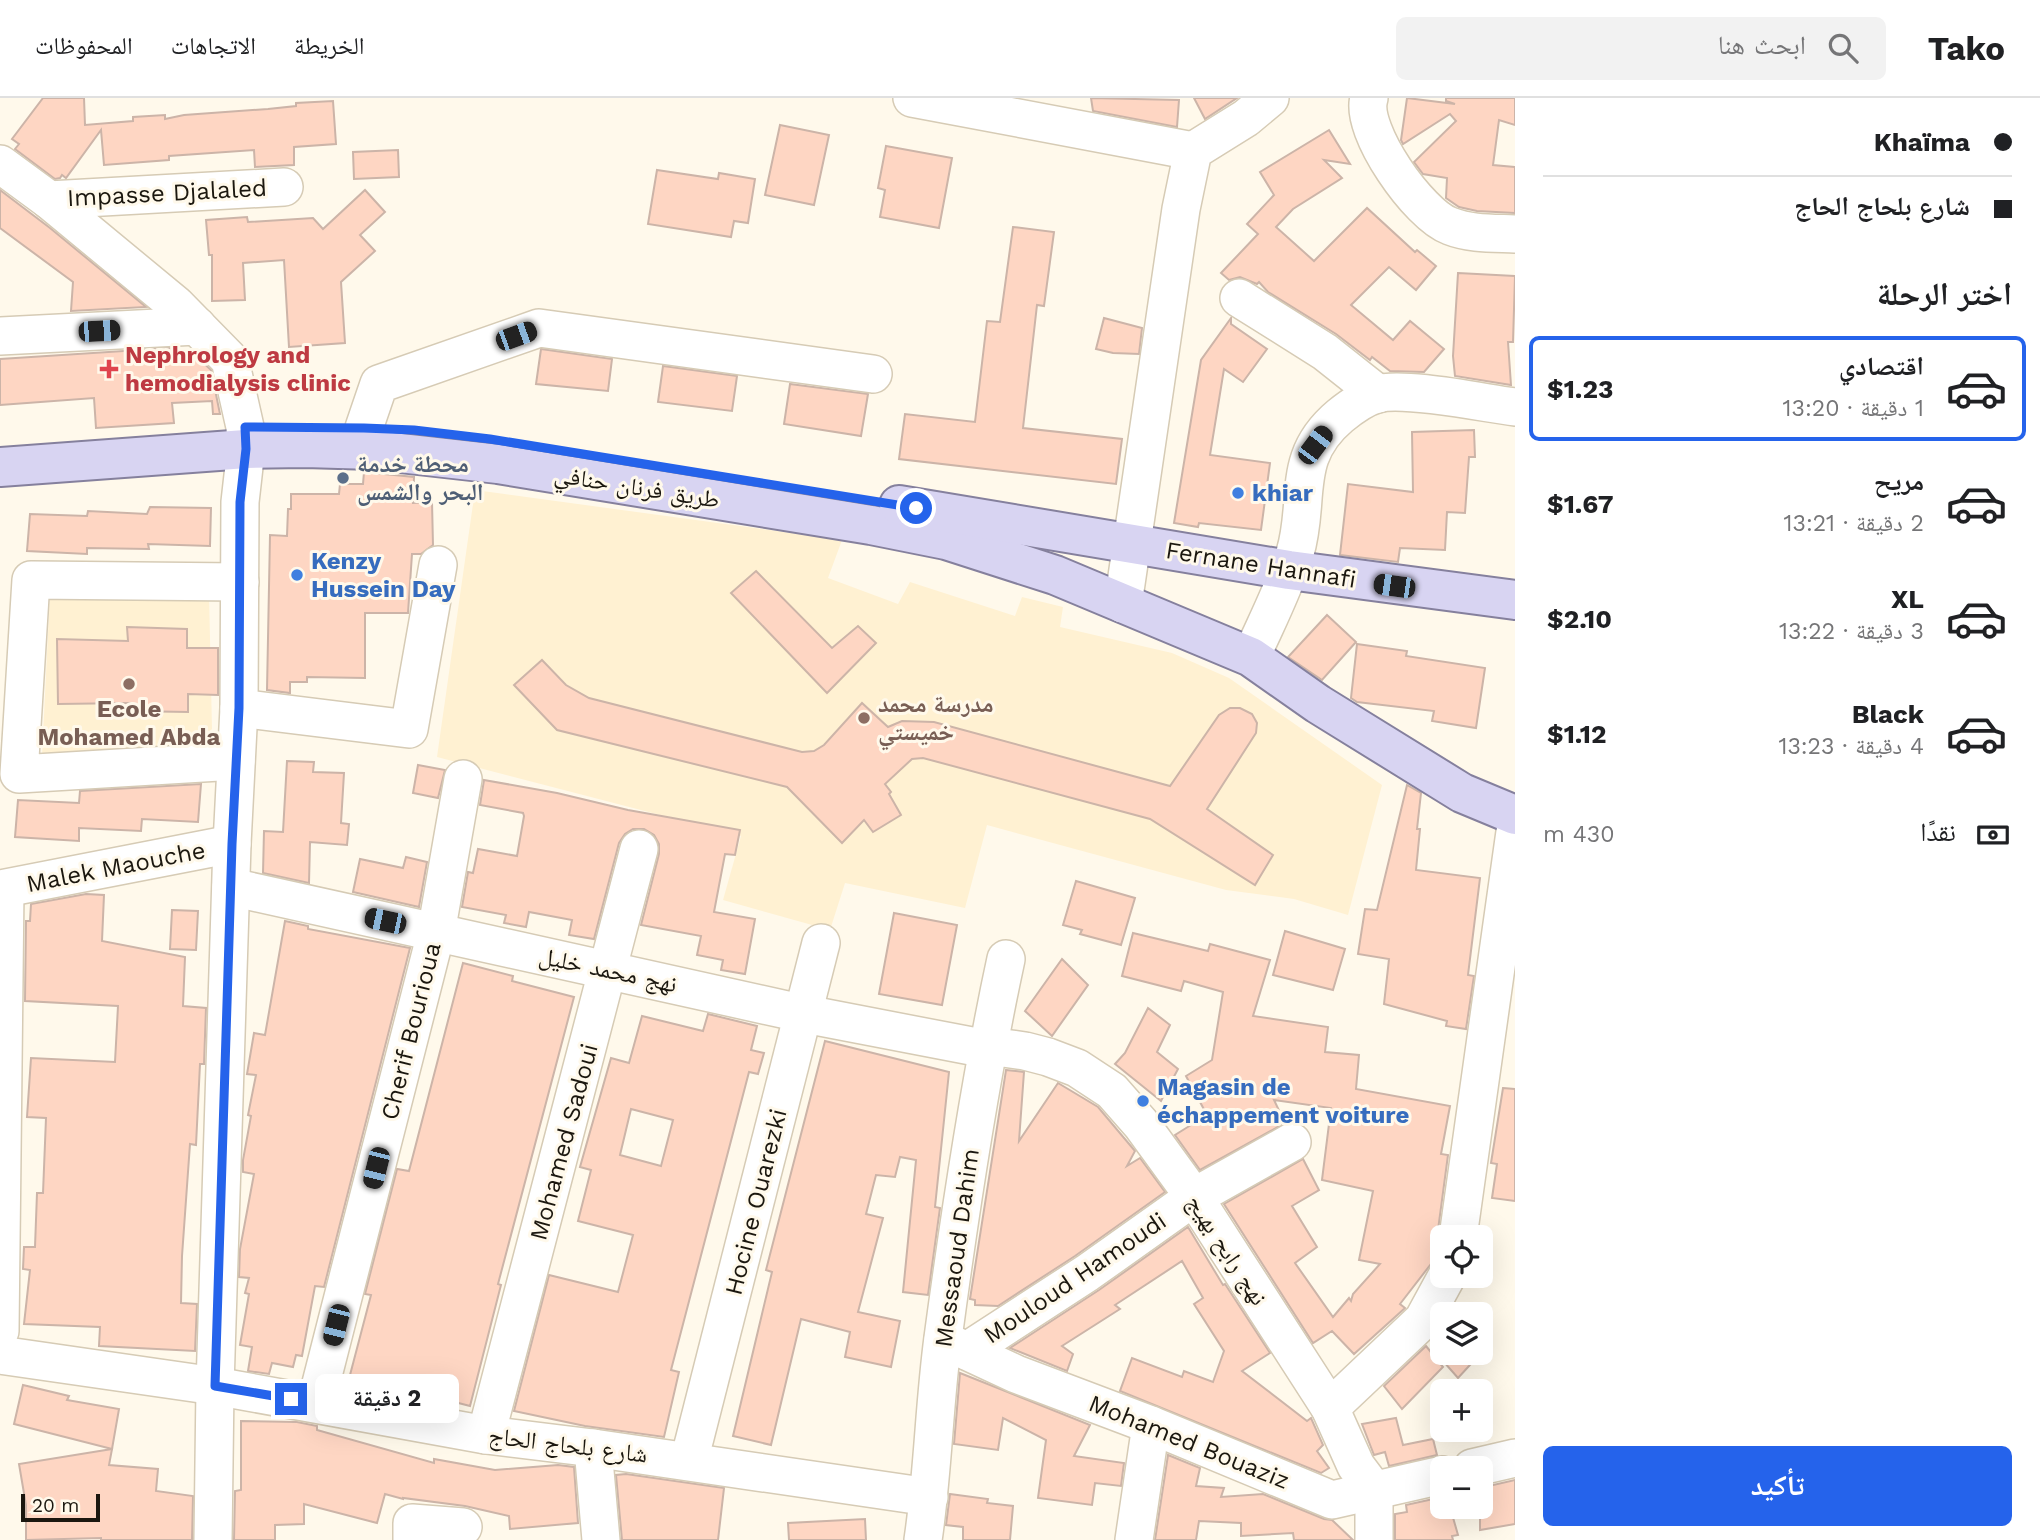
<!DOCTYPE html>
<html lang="ar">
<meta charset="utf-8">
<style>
body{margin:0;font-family:"Work Sans","Noto Naskh Arabic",sans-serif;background:#f2f2f2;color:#202124;direction:rtl;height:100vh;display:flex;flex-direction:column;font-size:26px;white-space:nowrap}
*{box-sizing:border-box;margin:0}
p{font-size:23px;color:#757577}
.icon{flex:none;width:38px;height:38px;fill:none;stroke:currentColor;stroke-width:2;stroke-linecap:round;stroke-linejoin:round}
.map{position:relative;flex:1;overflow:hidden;direction:ltr}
.side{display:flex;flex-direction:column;background:#fff;width:525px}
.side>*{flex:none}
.guide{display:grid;align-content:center;height:154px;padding:0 28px;background:#fff}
.controls{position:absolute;left:1430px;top:1127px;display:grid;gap:14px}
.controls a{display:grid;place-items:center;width:63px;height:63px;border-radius:10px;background:#fff;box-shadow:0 7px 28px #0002;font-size:35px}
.scale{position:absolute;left:21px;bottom:18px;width:79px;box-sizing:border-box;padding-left:7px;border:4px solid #1b170f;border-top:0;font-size:19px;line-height:24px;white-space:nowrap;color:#1b170f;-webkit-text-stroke:5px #fff9eb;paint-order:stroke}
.end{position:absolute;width:32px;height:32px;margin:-16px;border:9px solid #2563eb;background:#fff;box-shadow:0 0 0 4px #fff}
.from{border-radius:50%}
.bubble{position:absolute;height:49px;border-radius:10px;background:#fff;box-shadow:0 7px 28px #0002;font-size:23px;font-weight:700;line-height:49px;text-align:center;direction:rtl}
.car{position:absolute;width:21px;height:42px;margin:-21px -10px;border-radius:9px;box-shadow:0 0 5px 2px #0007;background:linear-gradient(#222 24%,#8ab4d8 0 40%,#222 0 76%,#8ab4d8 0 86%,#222 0)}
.guide b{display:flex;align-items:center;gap:24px;height:66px;font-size:26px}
.guide b+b{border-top:2px solid #e0e0e0}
.guide i{width:18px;height:18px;background:#202124}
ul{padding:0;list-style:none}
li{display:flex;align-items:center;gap:21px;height:105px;margin:0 14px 10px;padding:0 14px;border:4px solid transparent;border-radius:10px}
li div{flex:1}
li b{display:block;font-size:26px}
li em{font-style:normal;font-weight:700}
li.on{border-color:#2563eb}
li>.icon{width:63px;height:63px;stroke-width:1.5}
h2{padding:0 28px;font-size:32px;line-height:84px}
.pay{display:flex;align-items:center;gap:18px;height:77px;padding:0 28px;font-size:26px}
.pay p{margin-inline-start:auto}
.cta{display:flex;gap:14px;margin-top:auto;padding:14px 28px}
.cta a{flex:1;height:80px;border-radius:10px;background:#2563eb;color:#fff;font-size:28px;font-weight:700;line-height:80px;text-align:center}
header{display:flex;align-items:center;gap:42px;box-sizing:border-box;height:98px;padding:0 35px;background:#fff;border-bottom:2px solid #e0e0e0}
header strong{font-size:33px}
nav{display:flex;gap:38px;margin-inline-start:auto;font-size:24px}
.search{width:490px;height:63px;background:#f2f2f2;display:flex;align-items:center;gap:18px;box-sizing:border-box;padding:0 24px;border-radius:10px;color:#757577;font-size:26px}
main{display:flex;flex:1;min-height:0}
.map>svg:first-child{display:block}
.built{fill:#fff1d2}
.building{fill:#fed6c3;stroke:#ccb4a8;stroke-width:2;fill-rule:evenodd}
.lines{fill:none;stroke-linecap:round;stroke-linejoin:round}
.minor-casing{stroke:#d6cbb5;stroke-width:40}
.major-casing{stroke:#85809d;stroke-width:42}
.minor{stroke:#fff;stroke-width:37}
.major{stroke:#d8d4f2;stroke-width:38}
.route{stroke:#2563eb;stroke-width:9}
.health-dot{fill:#e0444e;stroke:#fff9eb;stroke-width:2.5}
.service-dot{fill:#5c6f8a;stroke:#fff9eb;stroke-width:2.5}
.shop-dot{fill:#3f7fe0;stroke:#fff9eb;stroke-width:2.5}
.education-dot{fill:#8d6e63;stroke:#fff9eb;stroke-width:2.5}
.labels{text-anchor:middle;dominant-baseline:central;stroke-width:6;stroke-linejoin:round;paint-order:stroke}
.street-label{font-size:24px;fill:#1b170f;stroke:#fff9eb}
.health-label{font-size:24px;font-weight:bold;fill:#be3a42;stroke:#fff9eb;text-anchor:start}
.service-label{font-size:24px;font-weight:bold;fill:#4e5e75;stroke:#fff9eb;text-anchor:start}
.shop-label{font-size:24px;font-weight:bold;fill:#366cbe;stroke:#fff9eb;text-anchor:start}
.education-label{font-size:24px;font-weight:bold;fill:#785e54;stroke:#fff9eb;text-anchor:start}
</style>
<header>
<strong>Tako</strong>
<div class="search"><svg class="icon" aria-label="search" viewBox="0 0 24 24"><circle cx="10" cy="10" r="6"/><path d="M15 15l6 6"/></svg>ابحث هنا</div>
<nav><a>الخريطة</a><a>الاتجاهات</a><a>المحفوظات</a></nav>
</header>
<main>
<section class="side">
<div class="guide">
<b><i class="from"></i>Khaïma</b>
<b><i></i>شارع بلحاج الحاج</b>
</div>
<h2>اختر الرحلة</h2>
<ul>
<li class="on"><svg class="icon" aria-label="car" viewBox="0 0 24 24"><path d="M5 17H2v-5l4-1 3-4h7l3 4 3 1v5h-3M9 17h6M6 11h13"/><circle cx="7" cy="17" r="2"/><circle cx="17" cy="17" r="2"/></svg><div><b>اقتصادي</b><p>1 دقيقة · 13:20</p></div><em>$1.23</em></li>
<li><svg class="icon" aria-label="car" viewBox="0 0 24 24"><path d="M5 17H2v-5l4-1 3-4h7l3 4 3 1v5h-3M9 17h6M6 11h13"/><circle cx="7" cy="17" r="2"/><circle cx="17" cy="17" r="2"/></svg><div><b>مريح</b><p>2 دقيقة · 13:21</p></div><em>$1.67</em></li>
<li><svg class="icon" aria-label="car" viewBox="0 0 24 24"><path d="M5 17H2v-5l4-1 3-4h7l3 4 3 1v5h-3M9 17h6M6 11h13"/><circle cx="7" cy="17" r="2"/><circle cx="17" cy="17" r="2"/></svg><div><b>XL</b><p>3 دقيقة · 13:22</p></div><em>$2.10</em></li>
<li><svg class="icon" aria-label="car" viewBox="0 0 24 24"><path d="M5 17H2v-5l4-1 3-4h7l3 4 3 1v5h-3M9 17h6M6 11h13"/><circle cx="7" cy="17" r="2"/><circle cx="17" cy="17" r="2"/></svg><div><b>Black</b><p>4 دقيقة · 13:23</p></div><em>$1.12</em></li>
</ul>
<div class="pay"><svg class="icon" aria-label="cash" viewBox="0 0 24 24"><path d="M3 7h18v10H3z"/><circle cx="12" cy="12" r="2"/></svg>نقدًا<p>430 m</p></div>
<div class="cta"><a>تأكيد</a></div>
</section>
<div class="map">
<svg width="1515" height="1442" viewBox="0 0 1515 1442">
<rect width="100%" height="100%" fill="#fff9eb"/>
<g class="built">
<path d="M475,392L842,442L828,480L898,506L910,484L1015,518L1022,499L1063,509L1060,529L1172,555L1229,580L1382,687L1348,817L1294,801L1226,792L987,727L965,810L845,785L830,832L723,802L741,738L437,659Z"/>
<path d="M50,495L209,496L212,631L197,646L42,658Z"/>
</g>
<g class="building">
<path d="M43,0H84L85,27L133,23V19L165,17V21L184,17L268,11L296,8V5L333,3L336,46L294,49V67L255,69L254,52L169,58V62L104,67L101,32L66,80L62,77L60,80L55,81L15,51L19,46L12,41Z"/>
<path d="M1091,0L1179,2L1177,29L1093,13Z"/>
<path d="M1194,0H1237L1205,21Z"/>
<path d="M1407,0L1455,6L1446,3V0H1515V27L1499,22L1493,67L1515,69V115L1477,113L1459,109L1446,100L1447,80L1423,76L1414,64L1456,23L1450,16L1403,46L1401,42Z"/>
<path d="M780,27L829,37L814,107L765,97Z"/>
<path d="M1329,32L1350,66L1324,62L1342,80L1293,111L1276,129L1314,163L1367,110L1415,154L1417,152L1436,168L1416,192L1389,169L1351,207L1393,242L1410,223L1444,251L1424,274L1390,273L1372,259L1370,262L1336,236L1268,194L1259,184L1257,186L1240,179L1229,182L1221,175L1258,136L1247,126L1274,97L1260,74Z"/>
<path d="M886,48L952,60L939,130L880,119L885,92L878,90Z"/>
<path d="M398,52L399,79L354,81L353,54Z"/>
<path d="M657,72L718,81L719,75L755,81L748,125L734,123L731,139L648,126Z"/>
<path d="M0,92L50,130L146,209L71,213L73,184L0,130Z"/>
<path d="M365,92L385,114L360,137L375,153L341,184L345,245L289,249L284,162L243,165L245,202L212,203V157H209L206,122L247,119L248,124L313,120L323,131Z"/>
<path d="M1013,129L1054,134L1044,208L1037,207L1023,330L1122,341L1116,386L899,361L905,316L975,324L987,223L1000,224Z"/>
<path d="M1458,175L1515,178L1513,244H1508L1511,287L1455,278L1453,258Z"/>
<path d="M1104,220L1142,230L1139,256L1113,255L1096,251Z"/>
<path d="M1231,220V226L1267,251L1243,284L1224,271L1210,357L1270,365L1261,432L1199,425L1198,429L1174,425L1201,262Z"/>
<path d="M170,250L171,259L196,258L211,272L220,316H213L212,303L172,305L174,325L96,330L94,300L0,307V261Z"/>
<path d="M541,251L612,261L608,293L536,286Z"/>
<path d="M663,268L737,278L732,313L658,304Z"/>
<path d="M790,286L868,296L861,338L784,326Z"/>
<path d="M1474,332L1475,359H1469L1465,415L1447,414L1445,452L1400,450L1398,464L1340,457L1348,386L1413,394L1412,334Z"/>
<path d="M364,374L414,379L413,405L432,404L433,447L421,456H412L408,515H365V580L307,579V584H290V595L267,592L270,437L287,438L288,411H291V396H339L340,386H363Z"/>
<path d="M150,409L211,410L210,448L148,446L149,451L87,450V456L27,453L30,416L87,418L88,413L147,416Z"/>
<path d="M756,473L832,550L858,528L876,545L827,595L731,495Z"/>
<path d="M1327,517L1356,544L1322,582L1288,559Z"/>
<path d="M127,529L187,531V550H218V597L188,596V614L129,613L130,605L58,606L57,541L128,543Z"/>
<path d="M1357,546L1407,553L1406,558L1485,570L1476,630L1432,623L1434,613L1357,604L1351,600Z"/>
<path d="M542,562L566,587L589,600L802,654L814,653L824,647L862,605L888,629L902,623L934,624L1170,688L1219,617L1230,610H1240L1252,616L1257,625L1256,635L1207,711L1273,757L1255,787L1150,721L923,660L912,661L885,686L891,694L889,696L901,717L873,734L864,722L842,745L787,689L557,632L514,587Z"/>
<path d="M287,663L314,664L313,674L344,675L341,725L349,726L347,747L310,744L309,785L263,775L264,733L283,734Z"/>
<path d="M418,667L445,672L438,700L413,695Z"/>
<path d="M484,682L557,695L628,712L740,732L735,757L725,756L714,814L755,821L745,876L721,872L723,862L697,857L701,838L641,827L659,756V746L654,737L644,731H633L625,736L619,745L594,841L569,837L572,822L529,814L526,829L504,825L506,817L462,809L468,774L473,775L478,751L517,758L524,718L523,715L480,707Z"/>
<path d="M201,686L198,724L142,721L141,733L79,730V743L15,739L18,702L79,705L80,693Z"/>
<path d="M1407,687L1421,695L1417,731H1420L1416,772L1480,780L1468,877L1474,878L1466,931L1446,928L1447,923L1384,906L1389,861L1358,856L1365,811L1377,812Z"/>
<path d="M406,759L427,764L419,809L353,794L360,761L403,770Z"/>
<path d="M1076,783L1135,800L1121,847L1080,836L1082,832L1063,827Z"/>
<path d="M86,796L104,797L102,843L185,859L183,908L206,910L204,966H200L196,1047L190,1046L182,1158L181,1205L197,1206L195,1253L99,1248L100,1229L24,1226L30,1172L23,1171L24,1149H35L37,1095H43L46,1020L27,1019L31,960L115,964L118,908L25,903L26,823H30L31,806Z"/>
<path d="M172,812L198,813L196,852L170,851Z"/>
<path d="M894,815L957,827L942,907L879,896Z"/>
<path d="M285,823L308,828V831L410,850L324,1189L315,1188L302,1258L296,1257L293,1269L272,1265L269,1276L248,1273L252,1249L240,1247L249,1196L245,1195L249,1180L239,1179L240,1151L254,1076L243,1074V1062L251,1018L248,1017L256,977L247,976L254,935L265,937Z"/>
<path d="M1285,833L1345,851L1333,892L1273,877Z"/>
<path d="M1133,835L1208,853L1210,846L1270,862L1253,918L1328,929L1325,954L1359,957L1356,991L1450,1008L1441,1056L1448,1057L1434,1162L1400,1206L1405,1210L1354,1256L1332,1233L1313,1245L1224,1106L1303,1061L1319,1092L1292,1108L1317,1149L1295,1165L1333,1219L1349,1200L1351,1203L1353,1196L1380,1166L1359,1162L1373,1093L1322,1082L1331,1010L1274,1002L1285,1025L1200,1072L1175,1037L1207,1017L1186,978L1212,962L1223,894L1184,883L1181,893L1122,878Z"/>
<path d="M1062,861L1088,887L1052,938L1025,913Z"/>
<path d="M463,865L513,878L512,883L574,899L498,1186L501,1187L470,1308L350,1277L371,1197L365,1196L397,1071L409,1073Z"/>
<path d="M1148,910L1170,927L1157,954L1178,971L1161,1003L1115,966L1125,955Z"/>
<path d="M708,916L757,928L751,952L764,955L758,976L749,974L671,1272L679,1274L664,1339L585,1328L514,1313L549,1177L618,1194L633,1137L578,1123L591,1072L580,1069L611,960L629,965L642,918L703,933ZM631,1011L673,1022L661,1068L620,1057Z"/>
<path d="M825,943L949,974L935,1109L940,1110L928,1197L903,1194L916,1062L900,1059L895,1079L876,1077L866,1116L883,1120L858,1214L900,1223L891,1269L845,1259L850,1234L801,1221L771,1347L733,1338L772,1174L766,1172Z"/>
<path d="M1006,972L1024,974L1019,1043L1058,985L1098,1009L1135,1053L1127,1068L1140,1060L1165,1094L1075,1158L998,1208L975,1207V1202L970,1201Z"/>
<path d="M1503,990L1515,991V1103L1492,1100L1497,1066L1491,1065Z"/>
<path d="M1188,1129L1223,1187L1225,1186L1270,1255L1242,1273L1307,1323L1311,1320L1323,1347L1317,1353L1329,1370L1321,1375L1120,1293L1132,1260L1182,1279L1184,1273L1213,1284L1224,1253L1194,1206L1203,1200L1182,1163L1115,1207L1120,1211L1062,1248L1073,1256L1067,1273L1010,1250L1099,1192Z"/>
<path d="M1426,1248L1443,1269L1402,1311L1384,1288Z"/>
<path d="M1436,1255H1481L1458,1280Z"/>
<path d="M960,1275L1090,1327L1074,1358L1124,1365L1121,1388L1095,1385L1092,1407L1038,1400L1046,1342L1003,1320L998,1352L954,1346Z"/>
<path d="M23,1287L69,1298L67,1302L119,1311L112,1351L14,1326Z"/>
<path d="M1396,1320L1403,1347L1433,1341L1437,1357L1389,1368L1385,1354L1374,1357L1362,1326Z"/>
<path d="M241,1323L297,1324L317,1328V1332L434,1365V1361L495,1372L558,1367L574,1369L578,1425L510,1431L509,1418L465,1408L403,1400V1401L385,1396L377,1425L304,1406V1426L275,1427V1442H234L235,1393L241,1392Z"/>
<path d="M112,1351L109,1367L158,1371L156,1393L193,1398L192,1442H101V1440L26,1442V1407L19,1366Z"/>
<path d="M1168,1357L1200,1370L1196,1388L1224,1390L1221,1399L1263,1396L1324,1421L1332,1422L1353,1442H1294L1293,1435L1241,1438V1425L1199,1423L1196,1442H1155Z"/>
<path d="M626,1376L724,1390L718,1442H622L616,1377Z"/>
<path d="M1515,1382V1426L1480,1432V1390Z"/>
<path d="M950,1396L988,1401L987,1405L1013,1408L1010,1442H963V1429L946,1427Z"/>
<path d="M1442,1399V1409H1450L1458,1437L1452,1438L1453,1442H1395V1416L1407,1414L1406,1407Z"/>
<path d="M865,1421L866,1442H789L788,1425Z"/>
</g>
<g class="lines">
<g class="minor-casing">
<g id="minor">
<path d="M912,0L1193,53"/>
<path d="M1369,0C1359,32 1419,117 1450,128C1470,136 1494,135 1515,136"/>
<path d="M0,66L49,102L176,207L230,262L245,329L246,351L240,404L239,610L232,746L215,1288L213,1442"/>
<path d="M49,102L284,89"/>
<path d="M1239,200L1325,254L1378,296"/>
<path d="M0,238L197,228"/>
<path d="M364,330L379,286L539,230L873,276"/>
<path d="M1123,506L1181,111L1193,53L1246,20L1270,0"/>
<path d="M1251,559C1266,525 1284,491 1295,455C1311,402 1290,360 1340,318C1351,309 1363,300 1377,296C1403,288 1484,305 1515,309"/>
<path d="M239,610L409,631L438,467"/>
<path d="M236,663L19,676L31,482L240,484"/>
<path d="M231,789L805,916L987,951L1003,950L1025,953L1048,959L1077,970L1112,993L1141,1026L1194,1099L1330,1310L1356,1368L1374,1392V1442"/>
<path d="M0,791L232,746"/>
<path d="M1458,1139L1515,734"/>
<path d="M0,1233L5,791"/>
<path d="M943,1242L1016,1276L1151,1327L1332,1402L1442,1377"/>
<path d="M967,1253L1087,1175L1194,1099L1292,1044"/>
<path d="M0,1257L215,1288L486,1337L593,1350L929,1399"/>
<path d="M316,1305L436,835L463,681"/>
<path d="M1330,1310L1423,1222L1447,1178"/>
<path d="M486,1337L639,751"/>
<path d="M593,1350L601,1442"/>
<path d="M689,1363L821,845"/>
<path d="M1472,1370L1515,1360"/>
<path d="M412,1442V1425L463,1429"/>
<path d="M923,1442C933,1375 934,1307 943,1240C960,1113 979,986 1006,861"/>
<path d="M1134,1442L1151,1327"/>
</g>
</g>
<g class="major-casing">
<g id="major">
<path d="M0,369L246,351L305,350L373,352L498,366L871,427L946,442L1055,477L1251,559L1318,606L1462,695L1515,717"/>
<path d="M899,407L1289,472L1515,502"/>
</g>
</g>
<use href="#minor" class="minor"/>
<use href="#major" class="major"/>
</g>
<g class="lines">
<path class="route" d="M291,1301L215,1288L232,746L239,610L240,404L246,351L245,329L364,330L414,332L490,341L916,410"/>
</g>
<path class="health-dot" d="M105.5 260.5h7v7h7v7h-7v7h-7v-7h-7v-7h7z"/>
<circle class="service-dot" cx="343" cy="380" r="7"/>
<g class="shop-dot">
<circle cx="1238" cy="395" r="7"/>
<circle cx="297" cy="477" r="7"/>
<circle cx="1143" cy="1003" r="7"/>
</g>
<g class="education-dot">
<circle cx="129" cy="586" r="7"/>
<circle cx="864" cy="620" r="7"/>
</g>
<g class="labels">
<g class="street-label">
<text transform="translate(167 95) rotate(-3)">Impasse Djalaled</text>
<text transform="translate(637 389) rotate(9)">طريق فرنان حنافي</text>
<text transform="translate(1261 467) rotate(9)">Fernane Hannafi</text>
<text transform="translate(116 769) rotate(-11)">Malek Maouche</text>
<text transform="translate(608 872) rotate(12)">نهج محمد خليل</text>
<text transform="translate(411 933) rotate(-76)">Cherif Bourioua</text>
<text transform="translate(564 1044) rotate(-75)">Mohamed Sadoui</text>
<text transform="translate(756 1104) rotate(-76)">Hocine Ouarezki</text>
<text transform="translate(957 1150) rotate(-82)">Messaoud Dahim</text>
<text transform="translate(1227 1152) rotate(57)">نهج رابح بهيج</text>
<text transform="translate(1075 1180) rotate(-34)">Mouloud Hamoudi</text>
<text transform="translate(1189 1344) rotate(22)">Mohamed Bouaziz</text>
<text transform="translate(568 1347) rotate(7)">شارع بلحاج الحاج</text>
</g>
<g class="health-label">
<text x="125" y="257">Nephrology and<tspan x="125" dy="28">hemodialysis clinic</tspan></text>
</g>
<g class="service-label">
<text x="357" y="366">محطة خدمة<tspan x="357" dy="28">البحر والشمس</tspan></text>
</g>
<g class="shop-label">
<text x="1252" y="395">khiar</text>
<text x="311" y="463">Kenzy<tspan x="311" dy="28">Hussein Day</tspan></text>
<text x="1157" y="989">Magasin de<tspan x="1157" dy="28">échappement voiture</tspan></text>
</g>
<g class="education-label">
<text x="878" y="606">مدرسة محمد<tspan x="878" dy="28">خميستي</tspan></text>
<text x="129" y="611" text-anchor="middle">Ecole<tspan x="129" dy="28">Mohamed Abda</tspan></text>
</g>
</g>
</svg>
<div class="controls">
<a><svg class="icon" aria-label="locate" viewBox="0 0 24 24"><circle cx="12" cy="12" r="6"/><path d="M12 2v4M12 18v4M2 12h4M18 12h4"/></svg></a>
<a><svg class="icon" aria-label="layers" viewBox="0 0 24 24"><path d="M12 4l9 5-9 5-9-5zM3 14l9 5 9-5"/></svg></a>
<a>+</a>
<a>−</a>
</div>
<div class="scale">20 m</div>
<i class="end from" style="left:916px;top:410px"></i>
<i class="end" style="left:291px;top:1301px"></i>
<div class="bubble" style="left:315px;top:1276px;width:144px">2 دقيقة</div>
<i class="car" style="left:99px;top:233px;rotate:87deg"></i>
<i class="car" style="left:516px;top:238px;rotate:70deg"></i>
<i class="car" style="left:1315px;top:347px;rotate:37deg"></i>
<i class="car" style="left:1394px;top:488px;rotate:278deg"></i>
<i class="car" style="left:385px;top:823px;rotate:282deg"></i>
<i class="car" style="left:376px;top:1070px;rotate:194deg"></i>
<i class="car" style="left:336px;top:1227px;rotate:194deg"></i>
</div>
</main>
